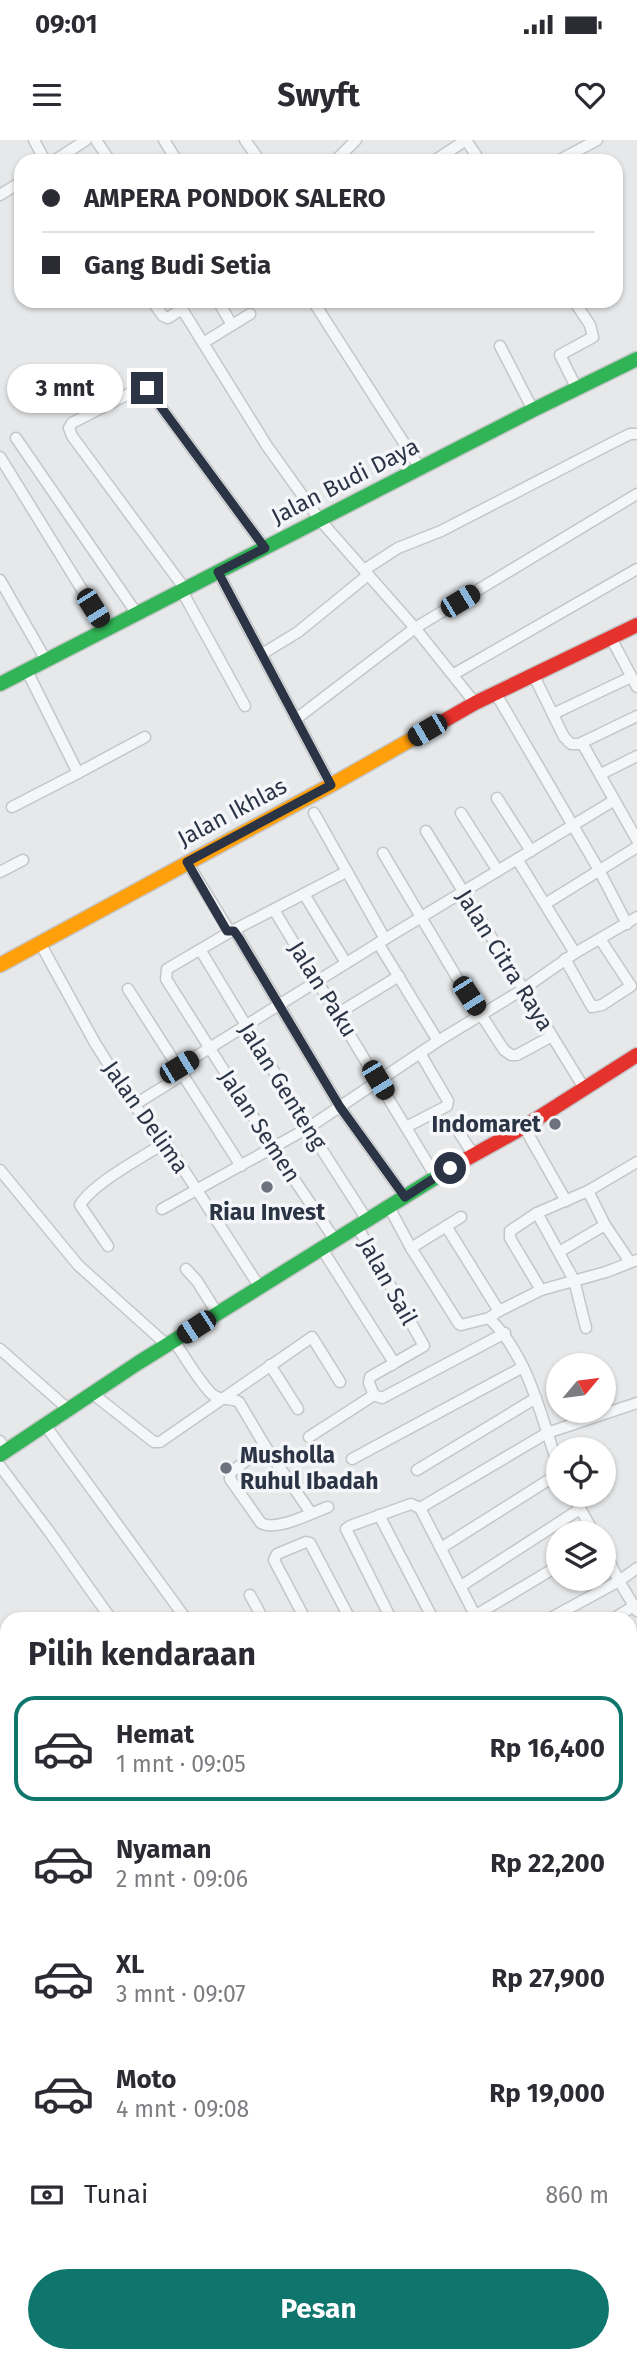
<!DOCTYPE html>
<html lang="id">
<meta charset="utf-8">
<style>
body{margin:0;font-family:"Fira Sans",sans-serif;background:#f2f2f3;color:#2b2b33;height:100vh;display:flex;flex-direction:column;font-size:26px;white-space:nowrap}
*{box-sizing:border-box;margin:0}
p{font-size:23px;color:#7c7c81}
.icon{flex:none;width:38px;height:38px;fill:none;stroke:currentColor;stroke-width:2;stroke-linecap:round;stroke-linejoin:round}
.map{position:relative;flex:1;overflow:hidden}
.side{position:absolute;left:0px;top:1472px;width:637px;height:751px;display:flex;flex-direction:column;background:#fff;border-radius:21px 21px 0 0;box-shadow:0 2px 5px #0004}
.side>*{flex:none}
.top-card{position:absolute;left:14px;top:14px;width:609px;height:154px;border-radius:21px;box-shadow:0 2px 5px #0004;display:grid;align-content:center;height:154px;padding:0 28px;background:#fff}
.needle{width:46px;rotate:61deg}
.buttons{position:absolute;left:546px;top:1213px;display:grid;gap:14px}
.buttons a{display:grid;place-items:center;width:70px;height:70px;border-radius:50%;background:#fff;box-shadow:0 2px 5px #0004;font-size:35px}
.end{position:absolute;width:32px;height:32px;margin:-16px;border:9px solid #2b3445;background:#fff;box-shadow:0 0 0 4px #fff}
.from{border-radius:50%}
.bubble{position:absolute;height:49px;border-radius:24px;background:#fff;box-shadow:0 2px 5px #0004;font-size:23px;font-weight:700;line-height:49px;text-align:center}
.car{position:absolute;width:21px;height:42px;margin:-21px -10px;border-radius:9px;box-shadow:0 0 5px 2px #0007;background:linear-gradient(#222 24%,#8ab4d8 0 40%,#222 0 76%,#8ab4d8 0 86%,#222 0)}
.top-card b{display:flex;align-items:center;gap:24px;height:66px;font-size:26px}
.top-card b+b{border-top:2px solid #e1e1e2}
.top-card i{width:18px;height:18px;background:#2b2b33}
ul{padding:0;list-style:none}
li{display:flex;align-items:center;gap:21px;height:105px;margin:0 14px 10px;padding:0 14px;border:4px solid transparent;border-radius:21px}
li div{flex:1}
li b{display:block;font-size:26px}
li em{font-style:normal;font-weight:700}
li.on{border-color:#0f766e}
li>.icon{width:63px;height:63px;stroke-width:1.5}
h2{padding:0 28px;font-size:32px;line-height:84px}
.pay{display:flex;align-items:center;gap:18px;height:77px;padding:0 28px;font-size:26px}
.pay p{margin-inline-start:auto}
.button{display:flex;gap:14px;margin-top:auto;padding:14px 28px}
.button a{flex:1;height:80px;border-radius:42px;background:#0f766e;color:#fff;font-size:28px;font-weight:700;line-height:80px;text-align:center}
.status{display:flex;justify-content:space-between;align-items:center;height:49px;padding:0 35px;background:#fff;direction:ltr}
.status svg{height:19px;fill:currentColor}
header{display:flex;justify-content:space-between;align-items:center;height:91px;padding:0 28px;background:#fff;font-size:32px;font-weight:700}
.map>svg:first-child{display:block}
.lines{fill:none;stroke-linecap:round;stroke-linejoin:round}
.stream{stroke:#b4c4d5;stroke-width:2.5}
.street-casing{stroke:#c4c6c8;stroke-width:13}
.fast-casing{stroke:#c4c6c8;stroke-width:17}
.slow-casing{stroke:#c4c6c8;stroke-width:17}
.jam-casing{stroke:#c4c6c8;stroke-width:17}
.street{stroke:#f5f6f7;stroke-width:10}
.fast{stroke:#30b455;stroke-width:14}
.slow{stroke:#ff9f0a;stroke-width:14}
.jam{stroke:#e5322d;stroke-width:14}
.route{stroke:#2b3445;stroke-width:9}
.poi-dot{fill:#6c737f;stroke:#f4f6f9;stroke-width:2.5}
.labels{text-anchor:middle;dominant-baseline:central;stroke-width:7;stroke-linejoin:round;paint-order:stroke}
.street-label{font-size:23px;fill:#2b3445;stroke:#f4f6f9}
.poi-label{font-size:23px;font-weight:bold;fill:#2b3445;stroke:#f4f6f9;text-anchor:end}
</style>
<div class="status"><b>09:01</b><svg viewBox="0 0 49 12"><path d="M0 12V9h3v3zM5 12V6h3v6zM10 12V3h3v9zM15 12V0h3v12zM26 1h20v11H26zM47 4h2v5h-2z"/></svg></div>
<header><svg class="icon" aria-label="menu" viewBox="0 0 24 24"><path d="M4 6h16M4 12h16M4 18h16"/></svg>Swyft<svg class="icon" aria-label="heart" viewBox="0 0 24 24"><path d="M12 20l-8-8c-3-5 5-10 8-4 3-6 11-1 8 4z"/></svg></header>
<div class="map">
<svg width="637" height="2222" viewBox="0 0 637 2222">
<rect width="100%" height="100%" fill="#e6e8ea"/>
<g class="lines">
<g class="stream">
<path d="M630,1916L637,1913"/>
<path d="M202,2222L217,2216"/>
</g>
<g class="street-casing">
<g id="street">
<path d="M34,0L45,21"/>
<path d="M96,0L110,21"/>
<path d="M164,0L177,21"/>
<path d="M245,0L260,21"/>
<path d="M54,21L86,0"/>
<path d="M335,21L356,0"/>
<path d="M434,21L466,0L480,21"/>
<path d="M558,21L597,0"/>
<path d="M0,55L21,42"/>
<path d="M152,161L163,176L168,178L182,169L267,306L320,380L415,488L475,563"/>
<path d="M218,161L232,185"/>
<path d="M313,161L420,328"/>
<path d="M574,161L590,185L593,197L560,215L577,249"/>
<path d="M203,203L250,174"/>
<path d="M500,206L533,270"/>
<path d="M16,298L137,474"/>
<path d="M0,317L107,490"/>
<path d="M364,430L398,408L441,391L610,304L630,294H637"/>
<path d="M218,432L331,645"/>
<path d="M0,440L47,522"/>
<path d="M185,449L72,296L69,288L72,283L140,248H147L265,408"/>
<path d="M182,451L245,566"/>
<path d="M611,498L637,547"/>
<path d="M262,514L298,492L368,435"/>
<path d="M454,534L637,429"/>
<path d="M534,536L564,597L571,604H579L637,576"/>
<path d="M496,554L599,730L627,784"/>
<path d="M553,574L631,537"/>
<path d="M296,579L415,488L637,354"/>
<path d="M582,603L637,700"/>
<path d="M78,633L145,597"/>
<path d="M601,634L637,616"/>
<path d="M497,658L531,711"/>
<path d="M12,667L78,633L27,531"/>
<path d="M314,673L385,799"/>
<path d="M461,673L498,731"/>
<path d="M426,691L584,948"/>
<path d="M383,713L456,836L504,910L511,915H517L552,896"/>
<path d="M517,719L575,813"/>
<path d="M187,722L230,792L346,732"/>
<path d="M0,732L23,720"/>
<path d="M304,754L346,823"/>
<path d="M545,764L637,707"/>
<path d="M274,770L436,1037"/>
<path d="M235,791L340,967L405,1057"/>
<path d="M230,792L167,829L166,839L273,1008L335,1100"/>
<path d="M40,803L95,903L134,965L169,1007L259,1146"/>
<path d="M378,803L438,901"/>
<path d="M201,811L308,988L367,1080"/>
<path d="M565,819L592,867L602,865L631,846L600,799"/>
<path d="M128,849L241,1026"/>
<path d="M337,874L399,836"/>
<path d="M179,927L385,799L613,661"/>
<path d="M134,965L184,934"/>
<path d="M454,985L473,1014"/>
<path d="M406,987L447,966L448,961L420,913"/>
<path d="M524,987L566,1061"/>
<path d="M637,1022L588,1051L537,1073L510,1091V1098L541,1150L606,1132L637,1120"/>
<path d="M0,1030L78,1125L167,1205"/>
<path d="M588,1051L605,1085L630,1122"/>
<path d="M389,1067L411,1108L459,1184L461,1185L489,1178L499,1171L446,1086"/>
<path d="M162,1069L308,988L438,901L522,850L575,813L637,777"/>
<path d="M537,1073L574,1140L586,1188"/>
<path d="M357,1086L424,1206L370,1237L369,1243L374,1255L382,1258L505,1193"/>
<path d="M108,1106L80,1065C93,1043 143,1017 166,1002"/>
<path d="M411,1108L461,1077"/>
<path d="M322,1109L393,1221L392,1225"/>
<path d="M559,1112L605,1085"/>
<path d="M186,1129L197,1141L217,1173"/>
<path d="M499,1171L541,1150"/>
<path d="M489,1178C529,1217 540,1274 558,1325"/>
<path d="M174,1201C184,1215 201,1245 213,1255C221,1261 230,1257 239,1262L265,1306L311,1373"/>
<path d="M0,1209L68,1269"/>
<path d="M270,1225L298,1269"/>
<path d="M93,1254L154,1302H160L312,1197L340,1242"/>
<path d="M45,1285L186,1479"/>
<path d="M309,1297L374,1255"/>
<path d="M0,1301L6,1311"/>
<path d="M265,1306L230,1333V1339L261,1383C276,1392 311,1373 328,1367"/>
<path d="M352,1319L523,1227"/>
<path d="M0,1326L48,1390L111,1479"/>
<path d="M417,1330L536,1258"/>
<path d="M572,1354L594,1393"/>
<path d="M420,1368L547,1293L637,1263"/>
<path d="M420,1368L477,1479"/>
<path d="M379,1375L433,1479"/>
<path d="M441,1408L558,1334"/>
<path d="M604,1411L619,1441L637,1471"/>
<path d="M461,1446L580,1369"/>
<path d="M250,1455L263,1479"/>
<path d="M476,1475L558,1426"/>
<path d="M305,1479L274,1420L277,1414L306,1402L310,1403L350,1479"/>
<path d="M391,1479L346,1389L350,1386L411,1364L420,1368"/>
<path d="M549,1479L619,1441L637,1428"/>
<path d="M613,1479L634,1466"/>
<path d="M630,1510L637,1506"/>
<path d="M630,1541L637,1535"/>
<path d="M0,1553L7,1549"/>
<path d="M0,1572L7,1616"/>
<path d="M0,1678L7,1677"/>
<path d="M0,1770L7,1769"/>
<path d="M0,1853L7,1852"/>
<path d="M630,2006L637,2002"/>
<path d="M0,2015H7"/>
<path d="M637,2040L633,2042L632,2048L637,2058"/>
<path d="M632,2121L637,2127"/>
<path d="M630,2171L637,2167"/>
<path d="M630,2180L637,2179"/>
<path d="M0,2184L5,2203"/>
<path d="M122,2216L123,2222"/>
<path d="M169,2216L171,2222"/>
<path d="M378,2216L380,2222"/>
<path d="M418,2216L421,2222"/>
<path d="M463,2216L465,2222"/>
<path d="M507,2216L509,2222"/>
<path d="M556,2216L559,2222"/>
</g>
</g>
<g class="fast-casing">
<g id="fast">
<path d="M0,544L533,270L637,219"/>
<path d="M0,1315L138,1223L454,1026"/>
</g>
</g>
<g class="slow-casing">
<path id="slow" d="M0,825L331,645L428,590"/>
</g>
<g class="jam-casing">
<g id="jam">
<path d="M428,590L475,563L637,485"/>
<path d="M454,1026L524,987L637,915"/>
</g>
</g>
<use href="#street" class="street"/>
<use href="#fast" class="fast"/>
<use href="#slow" class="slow"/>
<use href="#jam" class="jam"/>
</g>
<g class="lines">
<path class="route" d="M147,248L265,408L218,432L331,645L187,722L227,791H234L239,798L340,967L405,1057L450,1028"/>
</g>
<g class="poi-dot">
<circle cx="555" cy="984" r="7"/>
<circle cx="267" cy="1047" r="7"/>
<circle cx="226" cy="1328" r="7"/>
</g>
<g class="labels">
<g class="street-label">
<text transform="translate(345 341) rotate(-27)">Jalan Budi Daya</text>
<text transform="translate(232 672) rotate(-28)">Jalan Ikhlas</text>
<text transform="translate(505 820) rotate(58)">Jalan Citra Raya</text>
<text transform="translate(323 849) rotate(58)">Jalan Paku</text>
<text transform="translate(283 946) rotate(58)">Jalan Genteng</text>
<text transform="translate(146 977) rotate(55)">Jalan Delima</text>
<text transform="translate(260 986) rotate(57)">Jalan Semen</text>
<text transform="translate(388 1141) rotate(61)">Jalan Sail</text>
</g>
<g class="poi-label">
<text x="541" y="984">Indomaret</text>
<text x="267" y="1072" text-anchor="middle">Riau Invest</text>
<text x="240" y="1315" text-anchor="start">Musholla<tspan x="240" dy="26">Ruhul Ibadah</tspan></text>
</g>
</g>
</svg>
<div class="buttons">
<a><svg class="needle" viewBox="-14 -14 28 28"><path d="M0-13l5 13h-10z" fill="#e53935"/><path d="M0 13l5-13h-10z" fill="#7c7c81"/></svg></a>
<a><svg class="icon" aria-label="locate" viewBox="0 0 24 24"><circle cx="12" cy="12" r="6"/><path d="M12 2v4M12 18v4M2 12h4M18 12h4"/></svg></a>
<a><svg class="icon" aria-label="layers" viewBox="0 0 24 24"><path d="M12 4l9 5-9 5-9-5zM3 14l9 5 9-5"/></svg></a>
</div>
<i class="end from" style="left:450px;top:1028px"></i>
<i class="end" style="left:147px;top:248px"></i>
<div class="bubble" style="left:7px;top:224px;width:116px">3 mnt</div>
<i class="car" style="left:460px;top:461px;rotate:59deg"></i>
<i class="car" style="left:93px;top:468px;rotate:148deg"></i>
<i class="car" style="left:427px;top:590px;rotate:240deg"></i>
<i class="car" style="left:469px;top:856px;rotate:147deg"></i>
<i class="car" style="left:179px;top:927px;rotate:59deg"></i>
<i class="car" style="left:378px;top:940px;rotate:149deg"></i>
<i class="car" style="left:196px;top:1187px;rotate:237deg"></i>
<div class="top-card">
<b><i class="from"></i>AMPERA PONDOK SALERO</b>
<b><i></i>Gang Budi Setia</b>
</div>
<section class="side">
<h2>Pilih kendaraan</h2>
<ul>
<li class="on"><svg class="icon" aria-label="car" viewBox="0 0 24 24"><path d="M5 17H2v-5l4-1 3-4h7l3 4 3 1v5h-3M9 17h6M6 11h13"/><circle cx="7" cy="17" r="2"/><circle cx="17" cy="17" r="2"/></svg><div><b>Hemat</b><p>1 mnt · 09:05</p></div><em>Rp 16,400</em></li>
<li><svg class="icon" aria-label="car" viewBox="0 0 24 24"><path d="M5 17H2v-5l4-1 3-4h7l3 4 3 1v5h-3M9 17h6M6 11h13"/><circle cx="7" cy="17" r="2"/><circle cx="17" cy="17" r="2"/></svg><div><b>Nyaman</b><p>2 mnt · 09:06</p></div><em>Rp 22,200</em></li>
<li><svg class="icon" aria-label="car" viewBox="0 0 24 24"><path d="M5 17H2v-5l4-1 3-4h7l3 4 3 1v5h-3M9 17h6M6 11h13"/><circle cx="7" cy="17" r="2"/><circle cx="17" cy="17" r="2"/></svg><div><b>XL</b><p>3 mnt · 09:07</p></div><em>Rp 27,900</em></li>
<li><svg class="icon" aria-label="car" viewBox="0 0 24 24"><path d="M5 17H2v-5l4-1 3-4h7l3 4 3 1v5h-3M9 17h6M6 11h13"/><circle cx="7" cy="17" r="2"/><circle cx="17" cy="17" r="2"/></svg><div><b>Moto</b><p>4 mnt · 09:08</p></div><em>Rp 19,000</em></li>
</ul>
<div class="pay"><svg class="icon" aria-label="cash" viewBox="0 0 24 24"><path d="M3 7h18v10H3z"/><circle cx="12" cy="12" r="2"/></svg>Tunai<p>860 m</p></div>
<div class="button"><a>Pesan</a></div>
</section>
</div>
